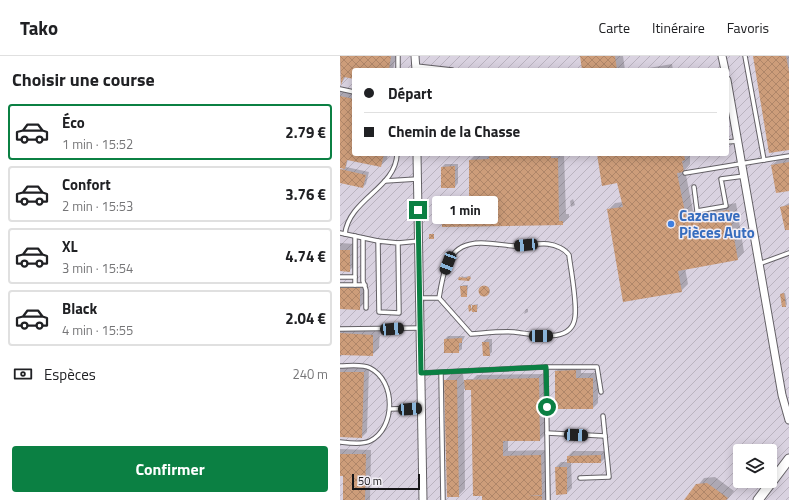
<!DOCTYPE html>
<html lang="fr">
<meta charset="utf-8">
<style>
body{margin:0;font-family:"Titillium Web",sans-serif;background:#f2f2f2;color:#202124;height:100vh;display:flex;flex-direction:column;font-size:15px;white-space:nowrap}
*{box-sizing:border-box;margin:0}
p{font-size:13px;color:#757577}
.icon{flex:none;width:22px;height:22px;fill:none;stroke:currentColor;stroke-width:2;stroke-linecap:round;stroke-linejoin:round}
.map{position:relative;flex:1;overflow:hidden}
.panel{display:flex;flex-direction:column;background:#fff;width:340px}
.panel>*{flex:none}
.banner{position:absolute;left:12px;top:12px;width:377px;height:88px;border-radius:4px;box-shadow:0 2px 10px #0003;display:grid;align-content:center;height:88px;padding:0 12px;background:#fff}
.controls{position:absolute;left:393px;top:388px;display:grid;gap:8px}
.controls a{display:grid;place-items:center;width:44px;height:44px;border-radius:4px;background:#fff;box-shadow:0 2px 10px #0003;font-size:20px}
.scale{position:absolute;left:12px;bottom:10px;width:68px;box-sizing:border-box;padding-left:4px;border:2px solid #161517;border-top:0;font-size:11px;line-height:14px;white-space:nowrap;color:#161517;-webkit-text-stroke:3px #f1edf4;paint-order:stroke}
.end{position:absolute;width:18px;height:18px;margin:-9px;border:5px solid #0b8043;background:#fff;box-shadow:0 0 0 2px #fff}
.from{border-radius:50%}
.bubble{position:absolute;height:28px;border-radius:4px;background:#fff;box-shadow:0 2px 10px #0003;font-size:13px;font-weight:700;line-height:28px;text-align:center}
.car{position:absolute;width:12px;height:24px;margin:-12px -6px;border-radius:5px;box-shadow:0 0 3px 1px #0007;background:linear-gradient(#222 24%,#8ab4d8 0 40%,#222 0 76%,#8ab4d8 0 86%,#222 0)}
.banner b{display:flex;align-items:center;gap:14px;height:38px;font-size:15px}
.banner b+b{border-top:1px solid #e0e0e0}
.banner i{width:10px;height:10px;background:#202124}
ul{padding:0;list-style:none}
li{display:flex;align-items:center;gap:12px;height:56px;margin:0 8px 6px;padding:0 4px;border:2px solid #e0e0e0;border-radius:4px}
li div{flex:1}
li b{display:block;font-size:15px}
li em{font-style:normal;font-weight:700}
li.on{border-color:#0b8043}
li>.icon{width:36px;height:36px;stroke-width:1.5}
h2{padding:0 12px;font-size:18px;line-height:48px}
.pay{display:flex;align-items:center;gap:10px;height:44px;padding:0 12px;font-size:15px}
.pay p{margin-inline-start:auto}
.action{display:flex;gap:8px;margin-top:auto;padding:8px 12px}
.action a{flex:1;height:46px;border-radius:4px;background:#0b8043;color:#fff;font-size:16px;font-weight:700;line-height:46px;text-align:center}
header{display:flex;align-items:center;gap:24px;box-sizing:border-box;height:56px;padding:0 20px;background:#fff;border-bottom:1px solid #e0e0e0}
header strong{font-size:19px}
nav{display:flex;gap:22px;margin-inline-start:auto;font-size:14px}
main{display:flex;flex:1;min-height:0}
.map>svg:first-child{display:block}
.industrial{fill:url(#industrial-furrows);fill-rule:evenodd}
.shadow{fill:#0003}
.building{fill:url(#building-cross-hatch)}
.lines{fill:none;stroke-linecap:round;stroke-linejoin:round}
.service-casing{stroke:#646166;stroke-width:5.5}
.minor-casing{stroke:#646166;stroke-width:9}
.tertiary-casing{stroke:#646166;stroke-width:11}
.service{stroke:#fff;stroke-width:3.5}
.minor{stroke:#fff;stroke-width:7}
.tertiary{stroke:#fff;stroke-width:9}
.route{stroke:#0b8043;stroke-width:5}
.shop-dot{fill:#3f7fe0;stroke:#f1edf4;stroke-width:1.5}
.labels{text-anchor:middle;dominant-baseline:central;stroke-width:3;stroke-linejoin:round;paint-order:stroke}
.shop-label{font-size:15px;font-weight:bold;fill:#366cbe;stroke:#f1edf4;text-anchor:start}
</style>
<header>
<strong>Tako</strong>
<nav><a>Carte</a><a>Itinéraire</a><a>Favoris</a></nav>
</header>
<main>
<section class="panel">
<h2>Choisir une course</h2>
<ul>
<li class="on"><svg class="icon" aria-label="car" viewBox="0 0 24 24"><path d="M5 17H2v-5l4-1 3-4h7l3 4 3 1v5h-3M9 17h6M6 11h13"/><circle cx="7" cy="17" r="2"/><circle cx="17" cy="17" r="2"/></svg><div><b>Éco</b><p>1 min · 15:52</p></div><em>2.79 €</em></li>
<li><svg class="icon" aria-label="car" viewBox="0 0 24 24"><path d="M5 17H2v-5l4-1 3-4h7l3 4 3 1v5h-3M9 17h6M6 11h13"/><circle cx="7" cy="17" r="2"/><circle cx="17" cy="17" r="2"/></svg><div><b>Confort</b><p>2 min · 15:53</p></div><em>3.76 €</em></li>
<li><svg class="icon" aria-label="car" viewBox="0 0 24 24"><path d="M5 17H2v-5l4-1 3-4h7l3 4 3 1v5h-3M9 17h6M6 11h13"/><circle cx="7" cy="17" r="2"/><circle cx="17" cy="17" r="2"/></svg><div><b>XL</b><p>3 min · 15:54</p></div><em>4.74 €</em></li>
<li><svg class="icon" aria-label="car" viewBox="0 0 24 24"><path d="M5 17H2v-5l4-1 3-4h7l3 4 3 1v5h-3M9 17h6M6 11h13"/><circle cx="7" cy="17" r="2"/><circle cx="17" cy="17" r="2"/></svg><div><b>Black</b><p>4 min · 15:55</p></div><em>2.04 €</em></li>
</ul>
<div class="pay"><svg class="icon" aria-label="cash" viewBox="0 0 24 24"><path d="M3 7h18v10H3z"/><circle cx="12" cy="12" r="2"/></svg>Espèces<p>240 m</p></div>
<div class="action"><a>Confirmer</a></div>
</section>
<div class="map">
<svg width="449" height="444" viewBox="0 0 449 444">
<defs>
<pattern id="industrial-furrows" width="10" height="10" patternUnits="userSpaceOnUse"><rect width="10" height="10" fill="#d9d2e0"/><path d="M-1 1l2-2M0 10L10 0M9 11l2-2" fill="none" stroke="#bab3bf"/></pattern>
<pattern id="building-cross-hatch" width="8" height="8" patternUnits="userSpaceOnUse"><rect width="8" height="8" fill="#cd9d7a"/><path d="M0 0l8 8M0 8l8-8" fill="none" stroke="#af8669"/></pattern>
</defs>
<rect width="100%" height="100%" fill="#e3e0e7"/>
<path class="industrial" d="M0,0H449V444H0ZM14,14H387V98H14ZM400,395H430V425H400Z"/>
<g class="shadow">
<path d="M0,0H56L53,14H14V22L6,20L1,28Z"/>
<path d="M241,0H283L285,14H243Z"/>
<path d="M414,0H449V92Z"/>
<path d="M332,8L333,14H297Z"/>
<path d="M0,32L14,35V98H48L47,103L40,110L8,103L6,111L29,116L26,128L23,131L0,122L3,112L0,111Z"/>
<path d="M136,98H224L226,158H229V161L222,168L103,149L110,142L130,141V104Z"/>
<path d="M258,98H350V108L345,114L353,155L396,147L404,196L397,203L345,212L348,228L341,235L268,154L275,147L283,146L278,126Z"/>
<path d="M449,101V134L432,109L439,103Z"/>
<path d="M105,108H118V127L115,131L102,111Z"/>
<path d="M233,143L235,149L231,151L230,145Z"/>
<path d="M449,147V173L442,151Z"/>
<path d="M0,187L16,188V208L9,215L0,214Z"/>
<path d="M122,220L124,221L131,220L128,224L121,221Z"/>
<path d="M0,227H25L24,247L19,253L0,252Z"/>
<path d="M123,229H128L127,240L122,230Z"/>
<circle cx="145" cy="235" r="5"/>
<path d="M445,237L447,248L446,250L441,238Z"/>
<path d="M132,248L130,252L133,253V249L138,248L137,255L129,254V249Z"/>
<path d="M186,253H188V256L184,258Z"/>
<path d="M0,270L40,273L39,292L32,299L3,298L0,301Z"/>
<path d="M108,280H125L122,286V293L118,296L105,283Z"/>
<path d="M147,283H152V296L149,299L143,286Z"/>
<path d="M241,309V317H258V347L253,352H216V315L221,310Z"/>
<path d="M0,311H29L27,376L22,381L0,380Z"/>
<path d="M112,318H123L124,326L127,323H133L137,319L204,318L205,379L200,384H168V395L206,394L207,444H143L132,332L124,333L125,433L118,440L105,325Z"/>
<path d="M0,393L31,394L30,444H4V419H0Z"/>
<path d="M233,395H266V401L261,406H231L232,432L227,437L216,411L221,406H228V400Z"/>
<path d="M375,421L394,435L387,444H346L364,422Z"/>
</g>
<g class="building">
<path d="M0,0H51L49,14H14V23L4,21L1,29Z"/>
<path d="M240,0H275L277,14H242Z"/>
<path d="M413,0H446L449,16V94L429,97Z"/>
<path d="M0,40L14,43V98H44L41,111L7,104L5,113L0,112Z"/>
<path d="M257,98H344L345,104L342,105L344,116L337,117L346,161L389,154L398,204L338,215L342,236L283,246L267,153L283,151L277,127L262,130Z"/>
<path d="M211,99V102H218L219,165H223V169L102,171V148H129V104L149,103V100Z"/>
<path d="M449,106V135L436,137L431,109Z"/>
<path d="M115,110V132H101V111Z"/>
<path d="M0,113L26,119L23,132L0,127Z"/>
<path d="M449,149V174H445L440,151Z"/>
<rect x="89" y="178" width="5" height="5"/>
<path d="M0,194H10V216L0,215Z"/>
<path d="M129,220L131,222L129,225L118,224L119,221L126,222Z"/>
<circle cx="144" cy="235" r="5.5"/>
<path d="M120,230H127V241H121Z"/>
<path d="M0,232H20V254L0,253Z"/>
<path d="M444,237L446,251H442L440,238Z"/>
<path d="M130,248L132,254L129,256L128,250Z"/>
<rect x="132" y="249" width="5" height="7"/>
<path d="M0,277L33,279V300L0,299Z"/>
<path d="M122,282V287H119V297H104V283Z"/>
<path d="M142,286H149L150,300H143Z"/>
<path d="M236,314V322H253V353H215V315Z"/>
<path d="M0,316H24L22,382L0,381Z"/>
<path d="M199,322L200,385H163V400L201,399L202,439H187L202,440V444H142V440H133L131,334H125L124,324Z"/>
<path d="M104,324H117L119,441H107Z"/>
<path d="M0,398H26L25,444H3V420H0Z"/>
<path d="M261,399V407H227V400Z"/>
<path d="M215,411H227V438L216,439Z"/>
<path d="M367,427L388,442L386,444H344L356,428Z"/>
</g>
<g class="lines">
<g class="service-casing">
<g id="service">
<path d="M405,0L424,104L449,100"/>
<path d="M76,10L112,14"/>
<path d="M58,14V0"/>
<path d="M0,33L14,36"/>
<path d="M387,86L398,85"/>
<path d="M345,117L424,104"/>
<path d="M45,125L77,123"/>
<path d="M354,131L357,155L386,150L381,123L404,120"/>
<path d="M0,177L5,178C9,143 56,132 57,98"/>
<path d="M5,178L38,185"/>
<path d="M15,180V229H25"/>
<path d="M23,182V225L26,234V252"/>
<path d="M38,185L58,187L59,257L39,256Z"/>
<path d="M58,187L79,185"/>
<path d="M419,208L449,197"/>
<path d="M0,221H15"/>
<path d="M0,229H15"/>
<path d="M79,242H99L131,278C145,277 161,275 174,276C193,278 232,289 235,261C237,245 231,215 229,199C225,193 216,189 208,188C197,187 185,190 174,190C158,189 137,183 122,191C105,200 102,224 99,242"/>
<path d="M0,273L80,272"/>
<path d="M0,310C9,310 22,308 30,312C56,325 56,372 30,385C22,389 9,387 0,386"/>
<path d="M81,317L206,311"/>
<path d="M101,317L103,444"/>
<path d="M50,353L81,352"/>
<path d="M207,377L265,380"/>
<path d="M240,422L269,421L263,360"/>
<path d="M208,444L206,311H257L261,336"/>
</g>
</g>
<g class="minor-casing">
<g id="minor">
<path d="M75,0L76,14"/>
<path d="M382,0L385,14"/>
<path d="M387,24L442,339L449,364"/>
<path d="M77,98L83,444"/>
</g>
</g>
<g class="tertiary-casing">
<path id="tertiary" d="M418,444L449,403"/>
</g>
<use href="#service" class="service"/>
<use href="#minor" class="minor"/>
<use href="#tertiary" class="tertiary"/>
</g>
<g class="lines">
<path class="route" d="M78,154L81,317L206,311L207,351"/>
</g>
<circle class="shop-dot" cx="331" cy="168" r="4"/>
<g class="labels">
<g class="shop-label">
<text x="339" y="159">Cazenave<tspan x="339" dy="17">Pièces Auto</tspan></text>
</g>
</g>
</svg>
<div class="controls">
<a><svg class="icon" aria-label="layers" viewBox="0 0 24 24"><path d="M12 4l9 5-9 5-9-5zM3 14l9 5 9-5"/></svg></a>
</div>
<div class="scale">50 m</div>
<i class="end from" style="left:207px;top:351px"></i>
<i class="end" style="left:78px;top:154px"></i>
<div class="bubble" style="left:92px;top:140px;width:66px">1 min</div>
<i class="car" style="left:186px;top:189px;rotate:265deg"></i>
<i class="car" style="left:108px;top:207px;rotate:201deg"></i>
<i class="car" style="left:52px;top:273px;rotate:86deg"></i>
<i class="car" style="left:201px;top:280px;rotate:90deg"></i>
<i class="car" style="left:70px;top:353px;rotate:86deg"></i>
<i class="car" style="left:236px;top:379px;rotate:93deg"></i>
<div class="banner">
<b><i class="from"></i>Départ</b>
<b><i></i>Chemin de la Chasse</b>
</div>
</div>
</main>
